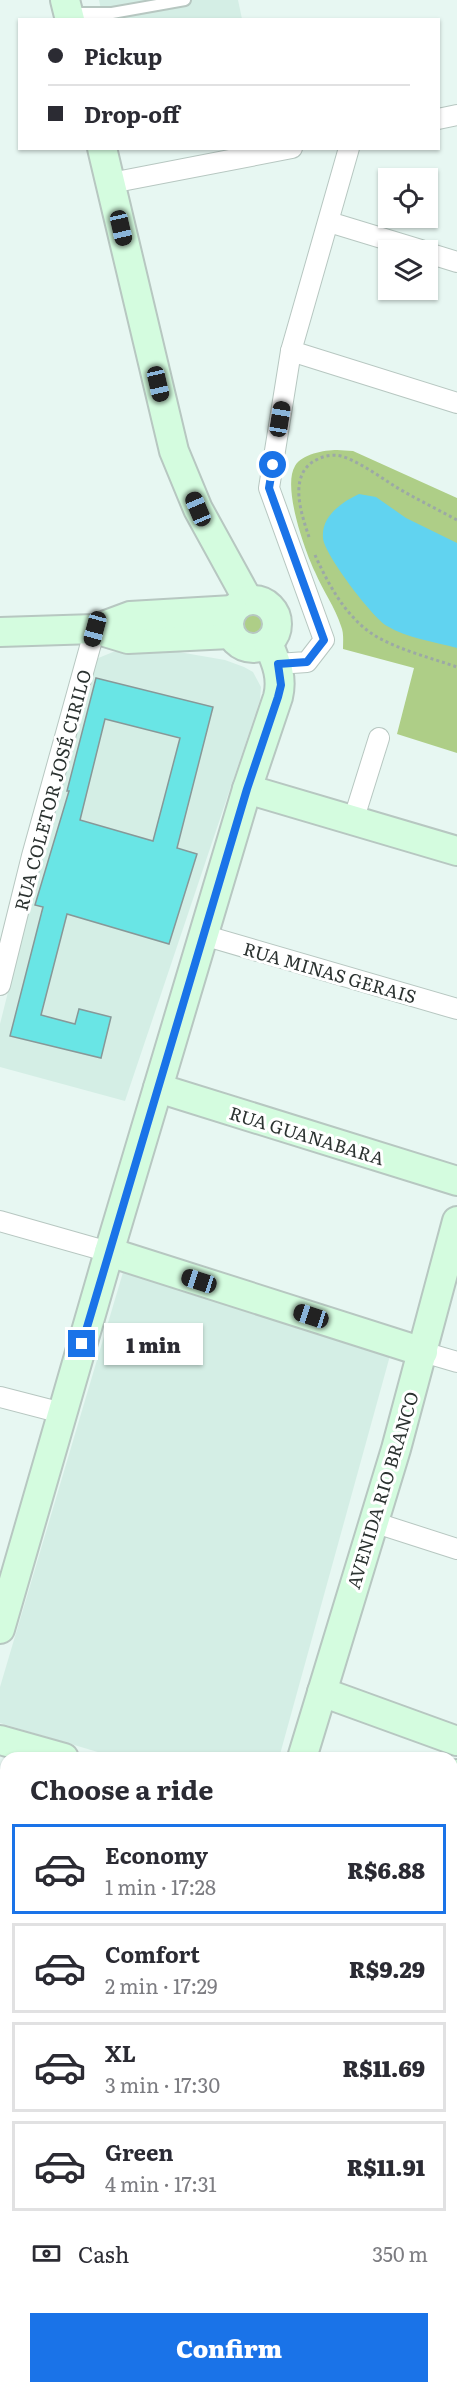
<!DOCTYPE html>
<meta charset="utf-8">
<style>
body{margin:0;font-family:Literata,serif;background:#f2f2f3;color:#2b2b33;height:100vh;display:flex;flex-direction:column;font-size:22px;white-space:nowrap}
*{box-sizing:border-box;margin:0}
p{font-size:20px;color:#7c7c81}
.icon{flex:none;width:33px;height:33px;fill:none;stroke:currentColor;stroke-width:2;stroke-linecap:round;stroke-linejoin:round}
.map{position:relative;flex:1;overflow:hidden}
.panel{position:absolute;left:0px;top:1752px;width:458px;height:642px;display:flex;flex-direction:column;background:#fff;border-radius:18px 18px 0 0;box-shadow:0 2px 4px #0004}
.panel>*{flex:none}
.hud{position:absolute;left:18px;top:18px;width:422px;height:132px;border-radius:0px;box-shadow:0 2px 4px #0004;display:grid;align-content:center;height:132px;padding:0 30px;background:#fff}
.fabs{position:absolute;left:378px;top:168px;display:grid;gap:12px}
.fabs a{display:grid;place-items:center;width:60px;height:60px;border-radius:0px;background:#fff;box-shadow:0 2px 4px #0004;font-size:30px}
.end{position:absolute;width:27px;height:27px;margin:-14px;border:8px solid #1a73e8;background:#fff;box-shadow:0 0 0 3px #fff}
.from{border-radius:50%}
.bubble{position:absolute;height:42px;border-radius:0px;background:#fff;box-shadow:0 2px 4px #0004;font-size:20px;font-weight:800;line-height:42px;text-align:center}
.car{position:absolute;width:18px;height:36px;margin:-18px -9px;border-radius:8px;box-shadow:0 0 4px 2px #0007;background:linear-gradient(#222 24%,#8ab4d8 0 40%,#222 0 76%,#8ab4d8 0 86%,#222 0)}
.hud b{display:flex;align-items:center;gap:21px;height:57px;font-size:22px}
.hud b+b{border-top:2px solid #e1e1e2}
.hud i{width:15px;height:15px;background:#2b2b33}
ul{padding:0;list-style:none}
li{display:flex;align-items:center;gap:18px;height:90px;margin:0 12px 9px;padding:0 18px;border:3px solid #e1e1e2;border-radius:0px}
li div{flex:1}
li b{display:block;font-size:22px}
li em{font-style:normal;font-weight:800}
li.selected{border-color:#1a73e8}
li>.icon{width:54px;height:54px;stroke-width:1.5}
h2{padding:0 30px;font-size:27px;line-height:72px}
.pay{display:flex;align-items:center;gap:15px;height:66px;padding:0 30px;font-size:22px}
.pay p{margin-inline-start:auto}
.primary-button{display:flex;gap:12px;margin-top:auto;padding:12px 30px}
.primary-button a{flex:1;height:69px;border-radius:0px;background:#1a73e8;color:#fff;font-size:24px;font-weight:800;line-height:69px;text-align:center}
.map>svg:first-child{display:block}
.built{fill:#d4eee5}
.green{fill:#aece87}
.water{fill:#61d3f0}
.building{fill:#69e5e5;stroke:#879898;stroke-width:1.5;fill-rule:evenodd}
.lines{fill:none;stroke-linecap:round;stroke-linejoin:round}
.lane-casing{stroke:#b7c7c1;stroke-width:14}
.street-casing{stroke:#b7c7c1;stroke-width:22}
.secondary-casing{stroke:#b7c7c1;stroke-width:32}
.path{stroke:#9ca9a5;stroke-width:3;stroke-dasharray:3 3;stroke-linecap:butt}
.lane{stroke:#fff;stroke-width:10}
.street{stroke:#fff;stroke-width:20}
.secondary{stroke:#d4fcdf;stroke-width:28}
.route{stroke:#1a73e8;stroke-width:8}
.labels{text-anchor:middle;dominant-baseline:central;stroke-width:6;stroke-linejoin:round;paint-order:stroke}
.street-label{font-size:18px;fill:#2b3230;stroke:#fff}
</style>
<div class="map">
<svg width="457" height="2394" viewBox="0 0 457 2394">
<rect width="100%" height="100%" fill="#e7f7f2"/>
<g class="built">
<path d="M99,0H238L242,19H103Z"/>
<path d="M173,651L225,660L244,667L253,672L261,687L260,700L125,1101L0,1067V1024L60,785L96,659L113,652Z"/>
<path d="M124,1269L391,1352L279,1758H118L0,1723V1687Z"/>
</g>
<g class="green">
<path d="M337,450L353,451L457,498V753L397,734L414,668L343,649C343,641 344,633 341,626C335,607 323,591 315,572C305,551 282,487 295,466C302,454 324,450 337,450Z"/>
<circle cx="254" cy="624" r="16"/>
<path d="M457,1788V1918L452,1914V1791Z"/>
</g>
<path class="water" d="M359,494L376,497L406,518L457,543V648C435,642 407,638 387,626C372,617 324,554 323,538C321,516 342,502 359,494Z"/>
<path class="building" d="M96,678L213,707L177,848L197,854L169,944L67,914L41,1015L75,1024L79,1009L111,1017L101,1058L10,1036L43,907L35,905L69,791H67ZM105,719L180,738L153,841L80,820Z"/>
<g class="lines">
<g class="lane-casing">
<path id="lane" d="M69,13H112L185,0"/>
</g>
<g class="street-casing">
<g id="street">
<path d="M438,119L457,115"/>
<path d="M111,183L292,148"/>
<path d="M329,222L421,250"/>
<path d="M428,253L457,262"/>
<path d="M291,351L457,403"/>
<path d="M277,664L307,662L324,640L269,488L291,351L349,148"/>
<path d="M353,821L379,738"/>
<path d="M203,935L457,1009"/>
<path d="M0,985L32,856L95,629"/>
<path d="M0,1221L109,1252"/>
<path d="M423,1352L457,1362"/>
<path d="M0,1397L62,1413"/>
<path d="M373,1522L457,1549"/>
<path d="M452,1931L457,1935"/>
<path d="M0,2031L6,2033"/>
<path d="M452,2075H457"/>
<path d="M0,2164L6,2139"/>
<path d="M452,2192L457,2173"/>
<path d="M452,2295H457"/>
<path d="M390,2394L392,2388"/>
</g>
</g>
<g class="secondary-casing">
<g id="secondary">
<path d="M65,0L70,20"/>
<path d="M102,148L174,451L198,509L248,600"/>
<circle cx="253" cy="624" r="24"/>
<path d="M95,629L128,639L230,634"/>
<path d="M0,632L95,629L130,616L233,610"/>
<path d="M247,789L457,851"/>
<path d="M158,1088L457,1181"/>
<path d="M109,1252L423,1352"/>
<path d="M0,1629L109,1252L247,789L278,697C283,677 276,662 268,643"/>
<path d="M322,1692L457,1741"/>
<path d="M0,1740L64,1758"/>
<path d="M302,1758L396,1449L457,1221"/>
<path d="M452,1777L457,1774"/>
<path d="M107,2394L109,2388"/>
</g>
</g>
<g class="path">
<path d="M309,537C301,513 287,473 318,459C326,455 336,454 344,457C363,464 380,477 396,487C416,499 437,509 457,520"/>
<path d="M315,555C329,586 348,621 379,638C403,651 431,658 457,667"/>
</g>
<use href="#lane" class="lane"/>
<use href="#street" class="street"/>
<use href="#secondary" class="secondary"/>
</g>
<g class="lines">
<path class="route" d="M82,1344L247,789L278,697L281,685L278,664L307,662L324,640L269,488L273,465"/>
</g>
<g class="labels">
<g class="street-label">
<text transform="translate(52 790) rotate(-75)">RUA COLETOR JOSÉ CIRILO</text>
<text transform="translate(330 972) rotate(16)">RUA MINAS GERAIS</text>
<text transform="translate(307 1135) rotate(17)">RUA GUANABARA</text>
<text transform="translate(382 1490) rotate(-73)">AVENIDA RIO BRANCO</text>
</g>
</g>
</svg>
<div class="fabs">
<a><svg class="icon" aria-label="locate" viewBox="0 0 24 24"><circle cx="12" cy="12" r="6"/><path d="M12 2v4M12 18v4M2 12h4M18 12h4"/></svg></a>
<a><svg class="icon" aria-label="layers" viewBox="0 0 24 24"><path d="M12 4l9 5-9 5-9-5zM3 14l9 5 9-5"/></svg></a>
</div>
<i class="end from" style="left:273px;top:465px"></i>
<i class="end" style="left:82px;top:1344px"></i>
<div class="bubble" style="left:104px;top:1323px;width:99px">1 min</div>
<i class="car" style="left:121px;top:228px;rotate:167deg"></i>
<i class="car" style="left:158px;top:384px;rotate:167deg"></i>
<i class="car" style="left:280px;top:419px;rotate:9deg"></i>
<i class="car" style="left:198px;top:509px;rotate:337deg"></i>
<i class="car" style="left:95px;top:629px;rotate:195deg"></i>
<i class="car" style="left:199px;top:1281px;rotate:288deg"></i>
<i class="car" style="left:311px;top:1316px;rotate:288deg"></i>
<div class="hud">
<b><i class="from"></i>Pickup</b>
<b><i></i>Drop-off</b>
</div>
<section class="panel">
<h2>Choose a ride</h2>
<ul>
<li class="selected"><svg class="icon" aria-label="car" viewBox="0 0 24 24"><path d="M5 17H2v-5l4-1 3-4h7l3 4 3 1v5h-3M9 17h6M6 11h13"/><circle cx="7" cy="17" r="2"/><circle cx="17" cy="17" r="2"/></svg><div><b>Economy</b><p>1 min · 17:28</p></div><em>R$6.88</em></li>
<li><svg class="icon" aria-label="car" viewBox="0 0 24 24"><path d="M5 17H2v-5l4-1 3-4h7l3 4 3 1v5h-3M9 17h6M6 11h13"/><circle cx="7" cy="17" r="2"/><circle cx="17" cy="17" r="2"/></svg><div><b>Comfort</b><p>2 min · 17:29</p></div><em>R$9.29</em></li>
<li><svg class="icon" aria-label="car" viewBox="0 0 24 24"><path d="M5 17H2v-5l4-1 3-4h7l3 4 3 1v5h-3M9 17h6M6 11h13"/><circle cx="7" cy="17" r="2"/><circle cx="17" cy="17" r="2"/></svg><div><b>XL</b><p>3 min · 17:30</p></div><em>R$11.69</em></li>
<li><svg class="icon" aria-label="car" viewBox="0 0 24 24"><path d="M5 17H2v-5l4-1 3-4h7l3 4 3 1v5h-3M9 17h6M6 11h13"/><circle cx="7" cy="17" r="2"/><circle cx="17" cy="17" r="2"/></svg><div><b>Green</b><p>4 min · 17:31</p></div><em>R$11.91</em></li>
</ul>
<div class="pay"><svg class="icon" aria-label="cash" viewBox="0 0 24 24"><path d="M3 7h18v10H3z"/><circle cx="12" cy="12" r="2"/></svg>Cash<p>350 m</p></div>
<div class="primary-button"><a>Confirm</a></div>
</section>
</div>
